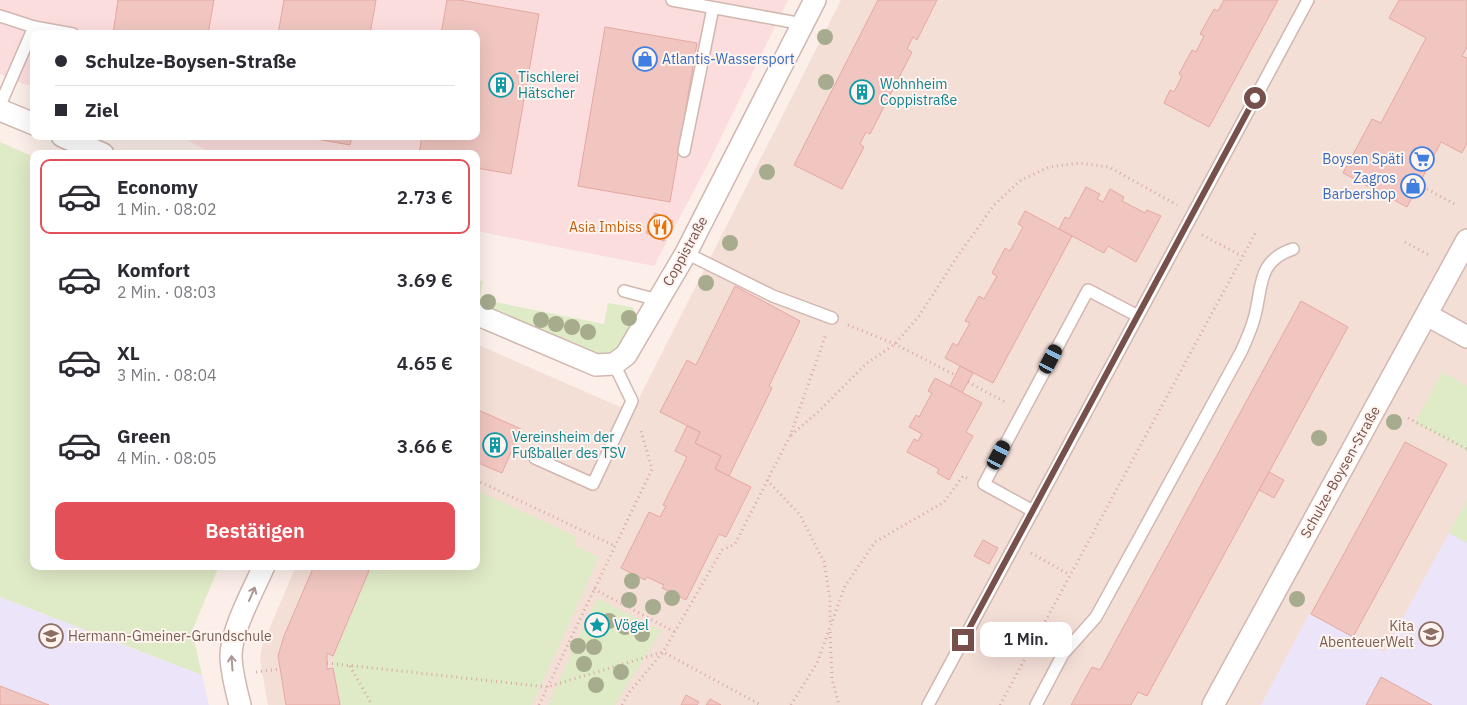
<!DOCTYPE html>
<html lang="de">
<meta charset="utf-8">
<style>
body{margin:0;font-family:"IBM Plex Sans",sans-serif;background:#f7f7f7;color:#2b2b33;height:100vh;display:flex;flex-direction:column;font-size:19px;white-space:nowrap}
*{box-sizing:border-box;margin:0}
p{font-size:16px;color:#7c7c81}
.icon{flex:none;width:28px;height:28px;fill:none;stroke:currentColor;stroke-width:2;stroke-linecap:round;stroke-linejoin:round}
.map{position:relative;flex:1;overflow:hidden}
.panel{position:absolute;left:30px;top:150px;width:450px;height:420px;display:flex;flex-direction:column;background:#fff;border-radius:10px;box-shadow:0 5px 20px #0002}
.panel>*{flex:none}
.guide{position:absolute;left:30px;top:30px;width:450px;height:110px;border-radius:10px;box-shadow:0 5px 20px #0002;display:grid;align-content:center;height:110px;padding:0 25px;background:#fff}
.end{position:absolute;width:22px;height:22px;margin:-11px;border:6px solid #77504c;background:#fff;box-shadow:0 0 0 2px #fff}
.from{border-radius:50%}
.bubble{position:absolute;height:35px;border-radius:10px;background:#fff;box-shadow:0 5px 20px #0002;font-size:16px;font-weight:600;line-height:35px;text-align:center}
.car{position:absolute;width:15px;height:30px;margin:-15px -8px;border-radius:6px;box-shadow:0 0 4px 1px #0007;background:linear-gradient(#222 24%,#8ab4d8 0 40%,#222 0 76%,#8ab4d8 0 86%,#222 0)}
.guide b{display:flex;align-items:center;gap:18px;height:48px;font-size:19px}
.guide b+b{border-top:1px solid #e1e1e2}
.guide i{width:12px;height:12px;background:#2b2b33}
ul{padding:9px 0 0;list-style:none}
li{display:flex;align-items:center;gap:15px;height:75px;margin:0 10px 8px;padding:0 15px;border:2px solid transparent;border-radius:10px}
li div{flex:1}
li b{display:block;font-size:19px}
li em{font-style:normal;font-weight:600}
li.active{border-color:#e45058}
li>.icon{width:45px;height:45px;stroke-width:1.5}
.primary-button{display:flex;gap:10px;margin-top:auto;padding:10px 25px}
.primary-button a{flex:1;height:58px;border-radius:10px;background:#e45058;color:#fff;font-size:20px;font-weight:600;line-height:58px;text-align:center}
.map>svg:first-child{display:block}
.residential{fill:#f4dfd7}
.commercial{fill:#fcdddd}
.education{fill:#ece5f9}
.green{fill:#dfeac7}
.building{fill:#f1c6c0;stroke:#e4a8a1}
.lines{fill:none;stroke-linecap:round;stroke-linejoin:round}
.lane-casing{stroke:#d1b7b0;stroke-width:14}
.street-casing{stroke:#d1b7b0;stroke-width:24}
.path{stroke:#d7a9a3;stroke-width:3;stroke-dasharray:1 4;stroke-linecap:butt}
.lane{stroke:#fff;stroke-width:11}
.street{stroke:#fff;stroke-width:21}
.tree{fill:#a6ac8d}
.oneway{stroke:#ad9694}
.route{stroke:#77504c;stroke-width:6}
.labels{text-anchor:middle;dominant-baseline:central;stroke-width:4;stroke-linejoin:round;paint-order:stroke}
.shop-label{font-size:14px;fill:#366cbe;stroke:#fff4ef;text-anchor:end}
.culture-label{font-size:14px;fill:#0d838f;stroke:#fff4ef;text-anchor:start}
.food-label{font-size:14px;fill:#c56008;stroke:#fff4ef;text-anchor:end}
.street-label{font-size:14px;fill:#77504c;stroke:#fff4ef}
.education-label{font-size:14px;fill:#785e54;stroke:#fff4ef;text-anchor:end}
</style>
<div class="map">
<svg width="1467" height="705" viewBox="0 0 1467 705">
<rect width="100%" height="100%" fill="#fcefe9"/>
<path class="residential" d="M841,0H1467V705H268L262,672L260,659L262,646L296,566H476V344L632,412Z"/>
<path class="commercial" d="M0,0H788L708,164L654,266L476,231V154H213L189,141L190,136H476V34H34V86L23,84L0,74Z"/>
<g class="education">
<path d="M1449,533L1467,543V705H1261L1309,614L1384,652Z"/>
<path d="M0,597L202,675L209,705H0Z"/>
</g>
<g class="green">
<path d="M0,142L34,157V566H219L192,631L202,675L0,597Z"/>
<path d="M476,280L483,281L480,299L604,324L608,303L632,307L638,315C628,334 622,357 596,353L476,302Z"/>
<path d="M1442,372L1467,386V451L1415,423Z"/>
<path d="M476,490L577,537L573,545L599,557L532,705H341L334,669V656L371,566H476Z"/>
<path d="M1467,499V543L1449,533Z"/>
<path d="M597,598L661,631L615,705H548Z"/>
</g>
<g class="building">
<path d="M118,0H214L208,34H113Z"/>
<path d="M284,0H376L370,34H278Z"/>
<path d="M447,0H459L539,14L511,174L476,168V154H419L422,136H476V34H441Z"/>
<path d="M878,0H937L917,40L913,37L907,49L912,52L870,134L866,132L860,144L864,147L842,189L794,165Z"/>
<path d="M1224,0H1278L1209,127L1164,103L1170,90L1174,92L1182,76L1179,74L1192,50L1196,52L1204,36L1200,34L1214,9L1218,11Z"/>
<path d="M1399,0H1467V47L1462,56L1467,58V143L1462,153L1441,142L1407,207L1343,173L1372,119L1381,123L1426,38L1389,18Z"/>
<path d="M605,27L697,43L670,202L578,186Z"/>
<path d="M300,136H352L350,145Z"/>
<path d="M1086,187L1100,194L1097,199L1103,202L1110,189L1124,197L1122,201L1145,213L1147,210L1161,216L1136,262L1108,246L1104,253L1059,229L1065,217L1069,219Z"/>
<path d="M1025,211L1072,236L993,383L945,358L953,343L957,346L970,323L965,321L979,296L984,299L997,276L992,273L1005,248L1010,251L1023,227L1018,224Z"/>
<path d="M655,213L673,221L664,241L646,233Z"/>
<path d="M735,286L800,321L769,386L772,388L729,476L715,469L721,456L695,443L700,432L660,412L687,360L696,365Z"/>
<path d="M1301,301L1348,327L1147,696L1138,692L1131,705H1071L1092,667L1100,670Z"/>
<path d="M960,366L973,373L962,393L950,386Z"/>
<path d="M935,378L982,403L966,432L973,436L949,480L937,473L939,469L907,452L914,439L918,441L922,434L909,427L916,415L919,417L932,393L928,391Z"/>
<path d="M476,409L521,429L502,473L476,462Z"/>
<path d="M687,426L700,432L695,443L721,456L715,469L751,487L726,537L719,534L686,600L662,588L664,585L647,577L645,580L621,568L649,512L660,517L666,506L663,505L687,457L675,451Z"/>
<path d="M1405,442L1447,464L1353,637L1311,614Z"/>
<path d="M1269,472L1284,480L1274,498L1259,490Z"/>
<path d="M983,540L998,548L989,564L974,556Z"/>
<path d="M314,566H371L333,656L327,653V669L333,668L340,705H286L278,656L284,636Z"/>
<path d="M1381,677L1432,705H1366Z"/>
<path d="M0,686L49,705H0Z"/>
<path d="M686,695L699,702L697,705H681Z"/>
<path d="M710,699L721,705H706Z"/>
</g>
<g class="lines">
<g class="lane-casing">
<g id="lane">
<path d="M672,0L803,24"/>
<path d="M0,16L34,27L0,105"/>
<path d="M34,27L73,34"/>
<path d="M684,151L713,8"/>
<path d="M686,253L773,296L832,318"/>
<path d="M624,291L658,300"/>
<path d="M1138,316L1088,290L984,484L1033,511L1308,0"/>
<path d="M535,458L593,484L632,401L614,364"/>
<path d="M928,705L1033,511"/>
<path d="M1036,705L1063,654L1096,617L1241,352C1246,341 1251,330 1254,319C1263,288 1256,261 1293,249"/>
</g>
</g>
<g class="street-casing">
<g id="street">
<path d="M0,110L34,124"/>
<path d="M62,136L103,154"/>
<path d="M476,314L596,365L614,364L626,355L686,253L815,0"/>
<path d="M1427,315L1467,337"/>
<path d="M240,705C236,690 232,674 231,658C230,632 253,591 264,566"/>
<path d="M1213,705L1467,240"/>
</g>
</g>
<g class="path">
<path d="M1427,189L1456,205"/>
<path d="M1202,235L1242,256"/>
<path d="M1405,242L1429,255"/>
<path d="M848,325L895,344L955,375"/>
<path d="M968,382L1007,403"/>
<path d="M1408,418L1467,449"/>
<path d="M791,435L818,412L867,363L895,344L919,316L957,257L994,205L1021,180L1049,167L1079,163L1109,167L1177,205"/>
<path d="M476,480L615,546"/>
<path d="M767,480L800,515L824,562L830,598V625"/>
<path d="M1031,553L1070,575"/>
<path d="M594,589L675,632"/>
<path d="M830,632L832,679L839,705"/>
<path d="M327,663L547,687L663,652L761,705"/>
<path d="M350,666L372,705"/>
<path d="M256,672L279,669"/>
<path d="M539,705L652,469L640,428"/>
<path d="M622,705L628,694L663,652L722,550L735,544L790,436L826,334"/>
<path d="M791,705L817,663L845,586L875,542L944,502L963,476L967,478"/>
<path d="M1000,705L1257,230"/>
</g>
<use href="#lane" class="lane"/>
<use href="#street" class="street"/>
</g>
<g class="tree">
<circle cx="825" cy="37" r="8"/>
<circle cx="826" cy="82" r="8"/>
<circle cx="767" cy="172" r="8"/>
<circle cx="730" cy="243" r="8"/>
<circle cx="706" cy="283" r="8"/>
<circle cx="488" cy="302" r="8"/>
<circle cx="629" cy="318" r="8"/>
<circle cx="541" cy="320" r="8"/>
<circle cx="556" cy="324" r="8"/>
<circle cx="572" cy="327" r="8"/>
<circle cx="588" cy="332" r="8"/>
<circle cx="1394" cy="422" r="8"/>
<circle cx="1319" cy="438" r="8"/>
<circle cx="632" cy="581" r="8"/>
<circle cx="672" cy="598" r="8"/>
<circle cx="1297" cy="599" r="8"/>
<circle cx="629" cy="600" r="8"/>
<circle cx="653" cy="607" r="8"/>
<circle cx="609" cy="621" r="8"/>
<circle cx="625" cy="627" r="8"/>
<circle cx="642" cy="634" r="8"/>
<circle cx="578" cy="646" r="8"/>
<circle cx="594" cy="647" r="8"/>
<circle cx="584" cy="664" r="8"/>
<circle cx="621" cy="672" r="8"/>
<circle cx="596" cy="685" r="8"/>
</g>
<defs><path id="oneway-shaft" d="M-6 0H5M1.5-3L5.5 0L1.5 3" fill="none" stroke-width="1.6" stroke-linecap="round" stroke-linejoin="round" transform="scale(1.25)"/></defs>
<g class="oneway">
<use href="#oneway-shaft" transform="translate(252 594) rotate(-66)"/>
<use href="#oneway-shaft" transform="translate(232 663) rotate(-94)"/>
</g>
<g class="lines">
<path class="route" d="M963,640L1255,98"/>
</g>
<defs>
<g id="shop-ring" transform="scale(1.25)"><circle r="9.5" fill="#fff4ef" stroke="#3f7fe0" stroke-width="1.5"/><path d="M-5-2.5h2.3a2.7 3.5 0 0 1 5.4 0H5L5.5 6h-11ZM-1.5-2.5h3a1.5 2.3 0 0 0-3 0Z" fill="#3f7fe0"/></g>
<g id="building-ring" transform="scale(1.25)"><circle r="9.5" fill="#fff4ef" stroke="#0f9aa8" stroke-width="1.5"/><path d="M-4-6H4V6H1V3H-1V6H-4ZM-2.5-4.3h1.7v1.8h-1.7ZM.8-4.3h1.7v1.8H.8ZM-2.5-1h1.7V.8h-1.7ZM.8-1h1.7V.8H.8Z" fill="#0f9aa8"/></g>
<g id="supermarket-ring" transform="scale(1.25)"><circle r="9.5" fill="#fff4ef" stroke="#3f7fe0" stroke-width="1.5"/><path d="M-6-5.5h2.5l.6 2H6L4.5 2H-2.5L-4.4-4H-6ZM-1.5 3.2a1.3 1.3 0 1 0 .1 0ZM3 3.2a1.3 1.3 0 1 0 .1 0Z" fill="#3f7fe0"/></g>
<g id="restaurant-ring" transform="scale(1.25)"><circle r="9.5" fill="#fff4ef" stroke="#e8710a" stroke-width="1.5"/><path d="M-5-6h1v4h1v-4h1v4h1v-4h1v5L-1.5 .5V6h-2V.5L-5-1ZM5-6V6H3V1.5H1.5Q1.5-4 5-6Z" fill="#e8710a"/></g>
<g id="sight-ring" transform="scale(1.25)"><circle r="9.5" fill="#fff4ef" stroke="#0f9aa8" stroke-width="1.5"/><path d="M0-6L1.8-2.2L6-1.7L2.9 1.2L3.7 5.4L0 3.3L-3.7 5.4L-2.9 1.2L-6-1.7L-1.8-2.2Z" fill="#0f9aa8"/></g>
<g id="school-ring" transform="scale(1.25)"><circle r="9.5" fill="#fff4ef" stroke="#8d6e63" stroke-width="1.5"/><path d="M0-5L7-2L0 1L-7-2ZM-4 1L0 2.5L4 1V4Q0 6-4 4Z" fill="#8d6e63"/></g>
</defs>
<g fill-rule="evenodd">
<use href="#shop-ring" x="645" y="59"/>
<use href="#building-ring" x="501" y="85"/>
<use href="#building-ring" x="862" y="92"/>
<use href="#supermarket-ring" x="1422" y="159"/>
<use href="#shop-ring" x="1413" y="186"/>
<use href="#restaurant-ring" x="660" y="227"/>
<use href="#building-ring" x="495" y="445"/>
<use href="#sight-ring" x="597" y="625"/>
<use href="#school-ring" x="1431" y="634"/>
<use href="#school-ring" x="51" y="636"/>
</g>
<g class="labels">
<g class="shop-label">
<text x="662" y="59" text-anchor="start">Atlantis-Wassersport</text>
<text x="1404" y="159">Boysen Späti</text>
<text x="1396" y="178">Zagros<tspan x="1396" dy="16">Barbershop</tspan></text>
</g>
<g class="culture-label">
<text x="518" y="77">Tischlerei<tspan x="518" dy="16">Hätscher</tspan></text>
<text x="880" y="84">Wohnheim<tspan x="880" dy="16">Coppistraße</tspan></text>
<text x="512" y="437">Vereinsheim der<tspan x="512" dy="16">Fußballer des TSV</tspan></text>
<text x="614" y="625">Vögel</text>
</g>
<g class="food-label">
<text x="642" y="227">Asia Imbiss</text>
</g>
<g class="street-label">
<text transform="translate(685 251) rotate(-61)">Coppistraße</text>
<text transform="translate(1340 472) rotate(-61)">Schulze-Boysen-Straße</text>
</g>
<g class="education-label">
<text x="1414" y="626">Kita<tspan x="1414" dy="16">AbenteuerWelt</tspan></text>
<text x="68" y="636" text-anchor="start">Hermann-Gmeiner-Grundschule</text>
</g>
</g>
</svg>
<i class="end from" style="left:1255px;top:98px"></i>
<i class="end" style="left:963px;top:640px"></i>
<div class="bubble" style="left:980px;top:622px;width:92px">1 Min.</div>
<i class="car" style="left:1051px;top:359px;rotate:28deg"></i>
<i class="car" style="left:999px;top:455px;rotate:28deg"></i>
<div class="guide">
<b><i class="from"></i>Schulze-Boysen-Straße</b>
<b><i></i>Ziel</b>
</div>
<section class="panel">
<ul>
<li class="active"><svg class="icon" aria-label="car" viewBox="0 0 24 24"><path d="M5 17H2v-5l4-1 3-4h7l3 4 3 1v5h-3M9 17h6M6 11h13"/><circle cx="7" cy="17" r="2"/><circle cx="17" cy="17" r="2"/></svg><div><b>Economy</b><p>1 Min. · 08:02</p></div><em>2.73 €</em></li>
<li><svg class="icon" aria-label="car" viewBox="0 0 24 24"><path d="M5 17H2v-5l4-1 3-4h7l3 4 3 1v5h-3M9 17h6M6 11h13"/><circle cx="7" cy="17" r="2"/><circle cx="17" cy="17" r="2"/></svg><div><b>Komfort</b><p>2 Min. · 08:03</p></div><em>3.69 €</em></li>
<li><svg class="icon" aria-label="car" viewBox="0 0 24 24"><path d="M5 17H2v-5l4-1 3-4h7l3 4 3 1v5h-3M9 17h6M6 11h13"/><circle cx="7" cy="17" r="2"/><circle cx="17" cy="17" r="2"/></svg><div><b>XL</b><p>3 Min. · 08:04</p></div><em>4.65 €</em></li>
<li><svg class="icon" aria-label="car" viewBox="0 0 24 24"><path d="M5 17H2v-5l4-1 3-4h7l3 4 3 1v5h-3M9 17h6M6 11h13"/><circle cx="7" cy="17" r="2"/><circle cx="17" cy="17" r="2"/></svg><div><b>Green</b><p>4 Min. · 08:05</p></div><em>3.66 €</em></li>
</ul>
<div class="primary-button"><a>Bestätigen</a></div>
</section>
</div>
